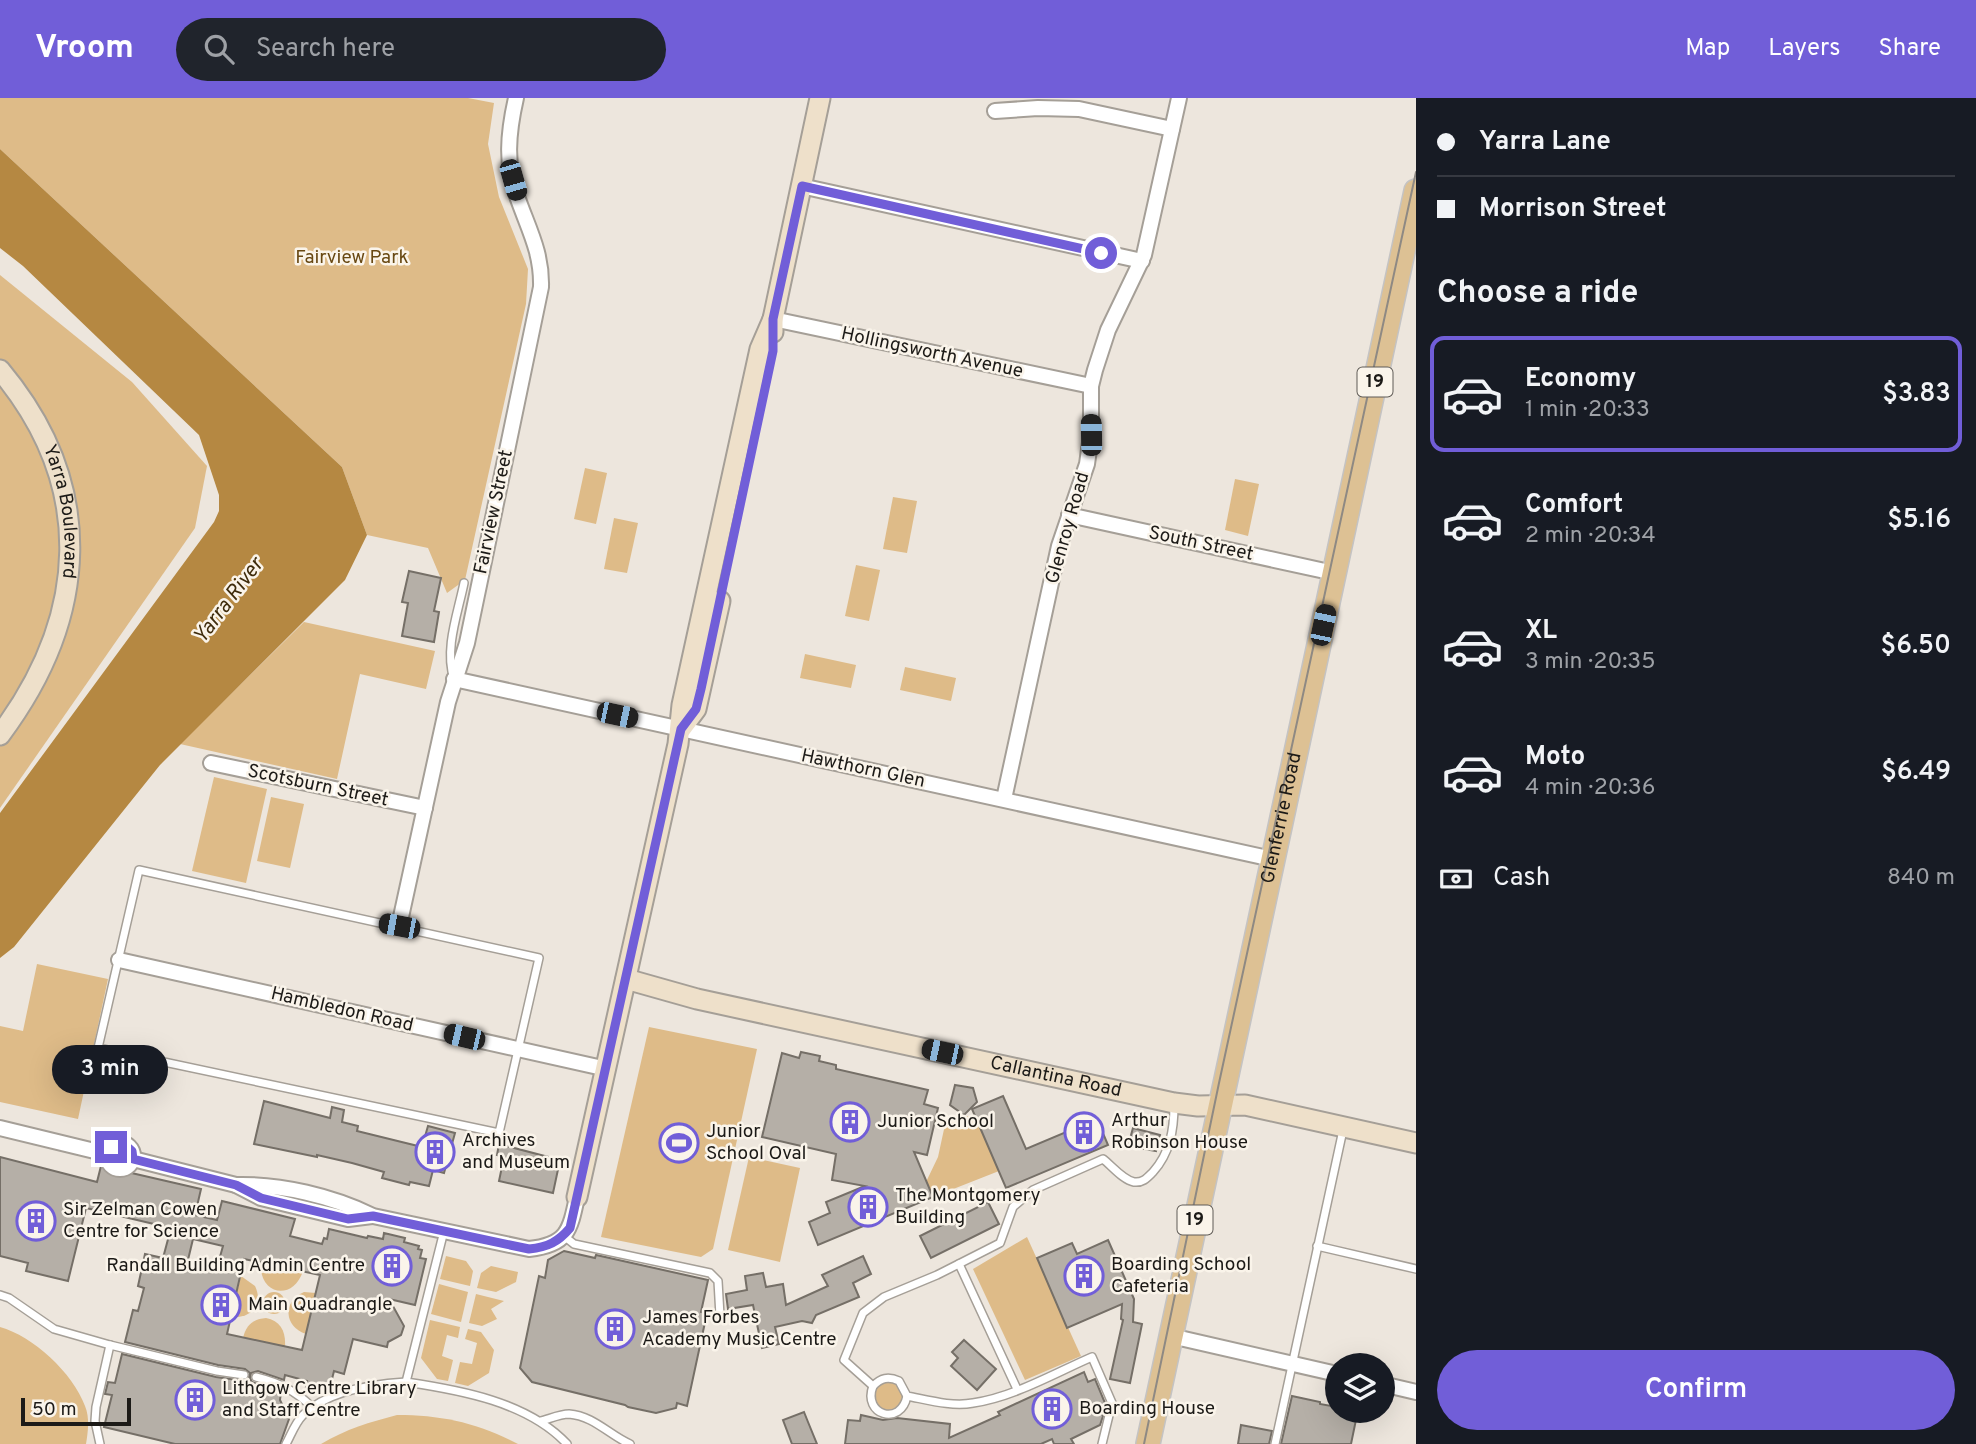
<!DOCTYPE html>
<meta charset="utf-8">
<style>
body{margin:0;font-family:Overpass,sans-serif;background:#20242c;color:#f1f3f6;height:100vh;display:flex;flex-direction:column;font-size:26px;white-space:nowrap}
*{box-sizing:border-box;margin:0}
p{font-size:23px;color:#9ea1a6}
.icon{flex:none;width:38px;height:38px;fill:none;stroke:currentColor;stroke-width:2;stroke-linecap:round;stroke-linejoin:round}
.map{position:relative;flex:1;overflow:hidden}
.drawer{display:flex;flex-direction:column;background:#171b24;width:560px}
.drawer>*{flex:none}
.top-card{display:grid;align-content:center;height:154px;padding:0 21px;background:#171b24}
.buttons{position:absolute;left:1325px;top:1255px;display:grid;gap:14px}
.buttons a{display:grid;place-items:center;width:70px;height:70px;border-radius:50%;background:#171b24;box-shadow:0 7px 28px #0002;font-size:35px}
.scale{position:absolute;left:21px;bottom:18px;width:110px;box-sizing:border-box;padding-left:7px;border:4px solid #1c1a17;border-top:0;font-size:19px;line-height:24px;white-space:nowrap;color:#1c1a17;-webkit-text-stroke:5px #faf4ea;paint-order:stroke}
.end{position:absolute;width:32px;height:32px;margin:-16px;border:9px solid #715ed8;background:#fff;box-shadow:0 0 0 4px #fff}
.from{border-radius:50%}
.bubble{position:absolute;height:49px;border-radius:24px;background:#171b24;box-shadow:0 7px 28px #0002;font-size:23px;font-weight:600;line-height:49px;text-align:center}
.car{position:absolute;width:21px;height:42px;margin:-21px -10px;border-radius:9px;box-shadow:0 0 5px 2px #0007;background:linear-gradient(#222 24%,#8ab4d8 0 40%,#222 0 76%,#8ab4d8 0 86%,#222 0)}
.top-card b{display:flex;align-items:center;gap:24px;height:66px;font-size:26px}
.top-card b+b{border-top:2px solid #363941}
.top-card i{width:18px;height:18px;background:#f1f3f6}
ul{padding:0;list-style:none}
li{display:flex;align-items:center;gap:21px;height:116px;margin:0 14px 10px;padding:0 7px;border:4px solid transparent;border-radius:14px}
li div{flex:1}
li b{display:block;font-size:26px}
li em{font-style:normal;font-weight:600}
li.current{border-color:#715ed8}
li>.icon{width:63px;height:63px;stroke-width:1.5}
h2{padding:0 21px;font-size:32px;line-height:84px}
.pay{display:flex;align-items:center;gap:18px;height:77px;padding:0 21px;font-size:26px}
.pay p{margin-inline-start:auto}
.cta{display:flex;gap:14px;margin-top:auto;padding:14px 21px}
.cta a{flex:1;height:80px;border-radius:42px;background:#715ed8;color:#fff;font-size:28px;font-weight:600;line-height:80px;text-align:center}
header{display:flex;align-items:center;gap:42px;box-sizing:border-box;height:98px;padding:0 35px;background:#715ed8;color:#fff}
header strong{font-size:33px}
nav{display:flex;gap:38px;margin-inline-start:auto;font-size:24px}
.search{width:490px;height:63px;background:#20242c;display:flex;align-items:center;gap:18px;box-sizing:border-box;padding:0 24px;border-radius:38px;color:#9ea1a6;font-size:26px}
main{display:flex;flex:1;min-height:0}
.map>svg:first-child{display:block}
.green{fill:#debb88}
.water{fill:#b58842}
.building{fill:#b5afa7;stroke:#756f67;stroke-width:2;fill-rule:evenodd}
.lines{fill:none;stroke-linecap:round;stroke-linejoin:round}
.lane-casing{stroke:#a59f97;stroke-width:10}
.street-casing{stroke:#a59f97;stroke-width:18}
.secondary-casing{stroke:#a59f97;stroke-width:23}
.primary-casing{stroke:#c4c3c3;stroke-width:26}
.lane{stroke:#fff;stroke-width:7}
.street{stroke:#fff;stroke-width:14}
.secondary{stroke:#eee0ca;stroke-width:19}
.primary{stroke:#ddc194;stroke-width:23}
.tram{stroke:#8e8983;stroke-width:2}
.route{stroke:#715ed8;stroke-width:9}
.labels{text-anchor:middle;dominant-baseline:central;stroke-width:5;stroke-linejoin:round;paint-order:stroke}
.shield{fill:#faf4ea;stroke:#5f5b56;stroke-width:2}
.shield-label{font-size:18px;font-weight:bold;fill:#1c1a17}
.park-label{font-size:19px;fill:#684812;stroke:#faf4ea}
.street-label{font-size:19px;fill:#1c1a17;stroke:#faf4ea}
.poi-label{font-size:19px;fill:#1c1a17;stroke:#faf4ea;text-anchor:start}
.water-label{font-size:21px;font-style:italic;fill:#3f2c0c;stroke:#faf4ea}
</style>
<header>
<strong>Vroom</strong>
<div class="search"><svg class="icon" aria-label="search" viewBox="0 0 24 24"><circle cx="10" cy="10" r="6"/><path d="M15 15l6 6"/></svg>Search here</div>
<nav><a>Map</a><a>Layers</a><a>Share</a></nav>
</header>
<main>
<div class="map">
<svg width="1416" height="1346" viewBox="0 0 1416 1346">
<rect width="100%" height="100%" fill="#ede6dd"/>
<g class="green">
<path d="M0,0H468L494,5L488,46L499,99L528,171L526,206L465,482L447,495L428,450L367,437L342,369L0,51Z"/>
<path d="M0,177L132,284L207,368L195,430L0,710Z"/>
<path d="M585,370L607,375L596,426L574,421Z"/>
<path d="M1235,381L1259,386L1248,438L1225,432Z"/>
<path d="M893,399L917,403L907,455L883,451Z"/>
<path d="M614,420L638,425L627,475L604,471Z"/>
<path d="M856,467L880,472L869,523L845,518Z"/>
<path d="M304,524L435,553L426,591L360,576L337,681L180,646Z"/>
<path d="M805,556L856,567L851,590L800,580Z"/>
<path d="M905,569L956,580L951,603L900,592Z"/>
<path d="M214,679L267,691L246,785L192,773Z"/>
<path d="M271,699L304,706L290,770L257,763Z"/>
<path d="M37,866L108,881L78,1021L0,1004V928L23,933Z"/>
<path d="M649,929L757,951L713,1151L701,1159L601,1139Z"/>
<path d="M975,1017L999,1073L933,1099L926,1084L938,1059L946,1022Z"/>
<path d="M749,1059L800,1070L780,1164L728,1152Z"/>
<path d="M1027,1139L1081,1258L1025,1282L973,1171Z"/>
<path d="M446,1158L466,1163L473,1173L470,1188L440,1181Z"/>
<path d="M261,1164L303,1173C293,1204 258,1197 261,1164Z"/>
<path d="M491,1168L518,1174L516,1184L496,1194L477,1190L481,1175Z"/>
<path d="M241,1178L255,1188C264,1207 251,1221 231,1219Z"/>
<path d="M439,1186L468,1194L461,1224L431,1216Z"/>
<circle cx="274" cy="1205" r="11"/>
<path d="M304,1194L316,1195L306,1236C284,1229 282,1203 304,1194Z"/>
<path d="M476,1196L504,1203L491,1211L497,1221L482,1228L469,1225Z"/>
<path d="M266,1220C281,1223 286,1234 285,1249L243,1240C246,1227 253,1221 266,1220Z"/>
<path d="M430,1222L460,1229L458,1240L447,1237L442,1258L453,1262L448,1283L437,1281L421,1260Z"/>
<path d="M0,1229C33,1238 73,1275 85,1308C90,1320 88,1334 86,1346H0Z"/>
<path d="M468,1231L481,1234L494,1252L489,1275L468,1288L455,1285L460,1264L472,1266L477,1245L465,1241Z"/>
<circle cx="888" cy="1298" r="14"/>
<path d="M397,1317C442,1317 478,1325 518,1346H321C346,1331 370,1324 397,1317Z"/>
</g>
<path class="water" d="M0,51L342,369L367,437L345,482L160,667L14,849L0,860V715L214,424L219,413V397L199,337L23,168L0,150Z"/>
<g class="building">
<path d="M409,473L441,480L434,513L439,514L434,544L402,538L408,505L402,504Z"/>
<path d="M801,954L820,958L819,963L836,967V971L928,992L924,1006L938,1010L927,1057L914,1054L933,1099L818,1147L809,1124L830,1115L826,1104L865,1088L832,1082L836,1056L762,1039L782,955L799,960Z"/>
<path d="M955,987L973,990L977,1004L964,1017L950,1007Z"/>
<path d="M1003,998L1026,1051L1097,1021L1108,1047L1006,1090L972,1011Z"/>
<path d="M264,1003L330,1020L332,1009L344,1012L342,1024L358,1028L357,1033L422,1049L428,1028L455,1035L444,1075L433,1072L429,1088L410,1084L409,1087L382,1080L384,1074L352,1065L317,1057V1059L254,1046Z"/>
<path d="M1133,1030L1160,1037L1156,1053L1128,1048Z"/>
<path d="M499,1046L560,1062L553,1095L499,1083L504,1059L497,1057Z"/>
<path d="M0,1059L97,1084L101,1068L201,1091L195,1117L217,1122L222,1103L295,1121L290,1138L322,1146L324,1140L327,1141L329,1131L367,1140L368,1138L383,1141L384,1135L405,1140L404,1144L419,1148L418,1151L422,1152L420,1160L426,1161L415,1207L389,1201L404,1228L401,1237L388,1244L387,1249L353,1241L344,1276L334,1273L329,1293L327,1294L306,1289L307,1283L285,1277L284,1282L258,1273L251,1275L250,1280L252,1284L281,1294L280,1302L289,1321L280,1346H175L104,1329L112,1297L105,1296L108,1284L115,1285L122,1256L216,1279L244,1283L248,1281L250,1275L245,1271L218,1267L125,1244L133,1212L138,1213L144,1190L138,1188L145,1156L163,1160L171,1130L86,1110L68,1183L26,1173L28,1165L0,1158ZM193,1141L223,1148L216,1173L187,1166ZM244,1161L320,1177L302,1252L227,1236Z"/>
<path d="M988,1104L999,1126L931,1160L920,1138Z"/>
<path d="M1108,1142L1134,1201L1133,1224L1142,1226L1130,1285L1110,1281L1123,1222L1121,1221L1122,1206L1067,1230L1037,1160L1072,1145L1077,1156Z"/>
<path d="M564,1153L595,1160L596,1157L708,1182L701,1214L707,1215L687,1308L677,1305L676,1310L656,1315L628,1309L625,1307L532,1284L520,1270L539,1178L545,1180L548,1162Z"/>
<path d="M863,1158L871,1176L853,1185L859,1199L816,1217L812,1225L802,1223L775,1229L779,1246L762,1250L753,1207L728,1211L726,1196L747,1192L745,1178L763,1175L766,1189L783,1186L786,1207L828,1188L822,1177Z"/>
<path d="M964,1242L996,1271L977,1292L951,1268L958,1260L952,1254Z"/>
<path d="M1084,1274L1088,1284L1095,1281L1105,1305L1098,1308L1103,1318L1100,1327L1071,1341L1074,1346H1054L1052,1341L1041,1346H845L848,1322L860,1323L861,1317L883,1322L897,1320L950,1326L949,1340L1000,1317L998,1314Z"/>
<path d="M1292,1298L1320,1304V1306L1337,1309V1312H1358L1351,1346H1281Z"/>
<path d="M804,1314L808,1324L817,1346H792L783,1322Z"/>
<path d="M1241,1327L1272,1333L1269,1346H1238Z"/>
</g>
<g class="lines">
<g class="lane-casing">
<g id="lane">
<path d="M454,581C444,551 458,515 464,485"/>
<path d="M139,772L539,860L499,1035L98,950Z"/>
<path d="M444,1133L406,1284C460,1292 528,1304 567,1346"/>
<path d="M564,1138L574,1146L710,1175L718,1183L720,1218"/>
<path d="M1317,1148L1416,1171"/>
<path d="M959,1166L1017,1291"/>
<path d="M0,1197L9,1200L54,1231L110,1247L217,1273L244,1277"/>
<path d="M256,1279C280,1285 296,1293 313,1310"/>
<path d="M873,1288C862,1317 901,1329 907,1298"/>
<path d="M541,1323C549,1321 560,1316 569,1316C594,1318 609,1337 630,1346"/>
<path d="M100,1346L95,1323L96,1309L110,1247"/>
<path d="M286,1346C291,1337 295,1325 303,1317C327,1293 374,1286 406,1284"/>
<path d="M1102,1346L1112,1305L1092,1259C1055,1275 1014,1299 973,1305C952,1309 928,1302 907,1298L899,1283C888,1278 881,1280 873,1288L844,1262L863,1215L884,1199L937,1177L1000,1145L1013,1109L1033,1092L1103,1061C1112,1068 1123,1082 1134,1084C1143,1085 1147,1080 1153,1074C1170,1055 1174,1032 1174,1007"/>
<path d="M1275,1346L1343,1032"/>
</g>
</g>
<g class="street-casing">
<g id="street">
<path d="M995,13L1038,10L1079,11L1172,31"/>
<path d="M801,88L1142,163"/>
<path d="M773,221L1091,288"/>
<path d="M1069,417L1334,475"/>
<path d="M454,581L1272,761"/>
<path d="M211,665L425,710"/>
<path d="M1004,701L1059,448L1087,366L1091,337V288L1095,272L1108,232L1144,157L1179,0"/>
<path d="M399,828L448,604L467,545L541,189C542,155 529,132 518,101C505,67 508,35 516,0"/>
<path d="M119,862L607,971"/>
<path d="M0,1030L107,1056"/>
<circle cx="120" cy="1058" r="13"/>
<path d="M133,1061L236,1087L261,1100L348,1121L372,1118"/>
<path d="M236,1087C281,1086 332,1098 373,1118L529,1151C567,1147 570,1133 577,1099"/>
<path d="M1171,1238L1337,1276"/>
<path d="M1382,1286L1416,1294"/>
</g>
</g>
<g class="secondary-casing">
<g id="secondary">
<path d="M773,234V221L820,0"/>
<path id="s1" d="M0,272C97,388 89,518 0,637"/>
<path d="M681,631L696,611L720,503"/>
<path id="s2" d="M626,881L697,901L1174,1005L1198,1008L1245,1007L1416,1045"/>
<path d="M577,1099L678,646L682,607L760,251L773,221"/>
</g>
</g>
<g class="primary-casing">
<g id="primary">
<path id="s3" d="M1148,1346L1416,93"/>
</g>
</g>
<use href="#lane" class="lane"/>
<use href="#street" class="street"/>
<use href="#secondary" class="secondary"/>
<use href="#primary" class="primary"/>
<path class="tram" d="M1144,1346L1219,985L1416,74"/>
</g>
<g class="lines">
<path class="route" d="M111,1049L123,1045L132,1053L133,1061L236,1087L261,1100L348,1121L373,1118L529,1151C548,1149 558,1144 570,1130L681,631L696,611L701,591L773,253V221L802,88L1101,155"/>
</g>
<defs>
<g id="building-ring" transform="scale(2.0125)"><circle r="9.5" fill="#faf4ea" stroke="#715ed8" stroke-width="1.5"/><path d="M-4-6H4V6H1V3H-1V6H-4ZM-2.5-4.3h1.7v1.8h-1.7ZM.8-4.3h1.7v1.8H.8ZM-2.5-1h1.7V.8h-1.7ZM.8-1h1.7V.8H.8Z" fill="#715ed8"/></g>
<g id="stadium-ring" transform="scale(2.0125)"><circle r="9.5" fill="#faf4ea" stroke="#715ed8" stroke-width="1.5"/><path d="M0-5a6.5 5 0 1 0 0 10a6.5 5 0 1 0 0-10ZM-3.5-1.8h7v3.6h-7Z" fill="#715ed8"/></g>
</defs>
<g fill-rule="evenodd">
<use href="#building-ring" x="850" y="1024"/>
<use href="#building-ring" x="1084" y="1034"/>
<use href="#stadium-ring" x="679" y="1045"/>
<use href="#building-ring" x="435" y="1054"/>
<use href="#building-ring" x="868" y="1109"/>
<use href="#building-ring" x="36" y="1123"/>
<use href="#building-ring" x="392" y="1168"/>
<use href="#building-ring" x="1084" y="1178"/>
<use href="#building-ring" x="221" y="1207"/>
<use href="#building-ring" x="615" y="1231"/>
<use href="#building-ring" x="195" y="1302"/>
<use href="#building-ring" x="1052" y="1311"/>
</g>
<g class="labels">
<g class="shield">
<rect x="1357.5" y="269.5" width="35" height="29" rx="5"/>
<rect x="1177.5" y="1107.5" width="35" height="29" rx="5"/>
</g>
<g class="shield-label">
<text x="1375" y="284">19</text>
<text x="1195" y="1122">19</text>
</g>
<g class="park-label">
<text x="352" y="160">Fairview Park</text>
</g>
<g class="street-label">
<text transform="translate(932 255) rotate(12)">Hollingsworth Avenue</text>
<text stroke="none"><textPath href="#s1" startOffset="158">Yarra Boulevard</textPath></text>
<text transform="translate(494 414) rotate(-78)">Fairview Street</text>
<text transform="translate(1068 430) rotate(-74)">Glenroy Road</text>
<text transform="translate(1201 446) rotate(12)">South Street</text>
<text transform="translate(863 671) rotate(12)">Hawthorn Glen</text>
<text transform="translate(318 688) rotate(12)">Scotsburn Street</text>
<text stroke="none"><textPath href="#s3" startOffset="640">Glenferrie Road</textPath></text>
<text transform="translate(342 912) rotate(13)">Hambledon Road</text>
<text stroke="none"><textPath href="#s2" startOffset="441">Callantina Road</textPath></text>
</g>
<g class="poi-label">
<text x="1111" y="1023">Arthur<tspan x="1111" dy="22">Robinson House</tspan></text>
<text x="877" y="1024">Junior School</text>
<text x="706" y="1034">Junior<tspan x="706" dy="22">School Oval</tspan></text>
<text x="462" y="1043">Archives<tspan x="462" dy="22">and Museum</tspan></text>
<text x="895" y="1098">The Montgomery<tspan x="895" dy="22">Building</tspan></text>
<text x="63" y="1112">Sir Zelman Cowen<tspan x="63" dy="22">Centre for Science</tspan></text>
<text x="1111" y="1167">Boarding School<tspan x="1111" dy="22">Cafeteria</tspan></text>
<text x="365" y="1168" text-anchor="end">Randall Building Admin Centre</text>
<text x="248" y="1207">Main Quadrangle</text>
<text x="642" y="1220">James Forbes<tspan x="642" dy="22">Academy Music Centre</tspan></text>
<text x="222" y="1291">Lithgow Centre Library<tspan x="222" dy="22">and Staff Centre</tspan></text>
<text x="1079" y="1311">Boarding House</text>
</g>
<g class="water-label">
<text transform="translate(229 503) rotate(-53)">Yarra River</text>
</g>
</g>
</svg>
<div class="buttons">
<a><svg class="icon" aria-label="layers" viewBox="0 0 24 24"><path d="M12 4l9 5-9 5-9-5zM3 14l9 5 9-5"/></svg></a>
</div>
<div class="scale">50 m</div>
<i class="end from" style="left:1101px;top:155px"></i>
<i class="end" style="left:111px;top:1049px"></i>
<div class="bubble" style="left:52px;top:947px;width:116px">3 min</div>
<i class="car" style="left:513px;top:82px;rotate:164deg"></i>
<i class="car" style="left:1091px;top:337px;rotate:359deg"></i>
<i class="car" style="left:1323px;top:527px;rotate:12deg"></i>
<i class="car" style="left:617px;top:617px;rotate:102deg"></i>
<i class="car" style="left:399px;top:828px;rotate:281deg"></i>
<i class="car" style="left:464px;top:939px;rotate:283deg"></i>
<i class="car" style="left:942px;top:954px;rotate:282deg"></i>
</div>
<section class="drawer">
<div class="top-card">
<b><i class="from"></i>Yarra Lane</b>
<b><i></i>Morrison Street</b>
</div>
<h2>Choose a ride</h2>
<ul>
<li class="current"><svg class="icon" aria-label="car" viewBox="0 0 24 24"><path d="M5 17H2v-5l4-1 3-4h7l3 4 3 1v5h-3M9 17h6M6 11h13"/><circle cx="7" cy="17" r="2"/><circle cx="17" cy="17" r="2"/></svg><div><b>Economy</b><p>1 min · 20:33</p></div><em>$3.83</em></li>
<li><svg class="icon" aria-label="car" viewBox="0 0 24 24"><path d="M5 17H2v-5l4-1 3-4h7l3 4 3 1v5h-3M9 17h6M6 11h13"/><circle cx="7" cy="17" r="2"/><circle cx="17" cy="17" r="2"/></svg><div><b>Comfort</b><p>2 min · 20:34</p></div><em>$5.16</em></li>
<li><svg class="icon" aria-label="car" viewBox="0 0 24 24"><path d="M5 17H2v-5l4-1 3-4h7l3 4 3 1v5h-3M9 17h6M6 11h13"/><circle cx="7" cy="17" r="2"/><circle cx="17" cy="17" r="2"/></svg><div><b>XL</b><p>3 min · 20:35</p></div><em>$6.50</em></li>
<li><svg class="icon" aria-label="car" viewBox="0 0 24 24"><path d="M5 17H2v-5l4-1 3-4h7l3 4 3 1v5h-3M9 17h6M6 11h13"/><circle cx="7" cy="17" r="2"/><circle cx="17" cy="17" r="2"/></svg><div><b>Moto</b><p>4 min · 20:36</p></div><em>$6.49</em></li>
</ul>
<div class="pay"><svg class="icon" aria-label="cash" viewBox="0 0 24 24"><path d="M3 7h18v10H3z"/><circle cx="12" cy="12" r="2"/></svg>Cash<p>840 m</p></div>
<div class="cta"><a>Confirm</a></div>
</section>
</main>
